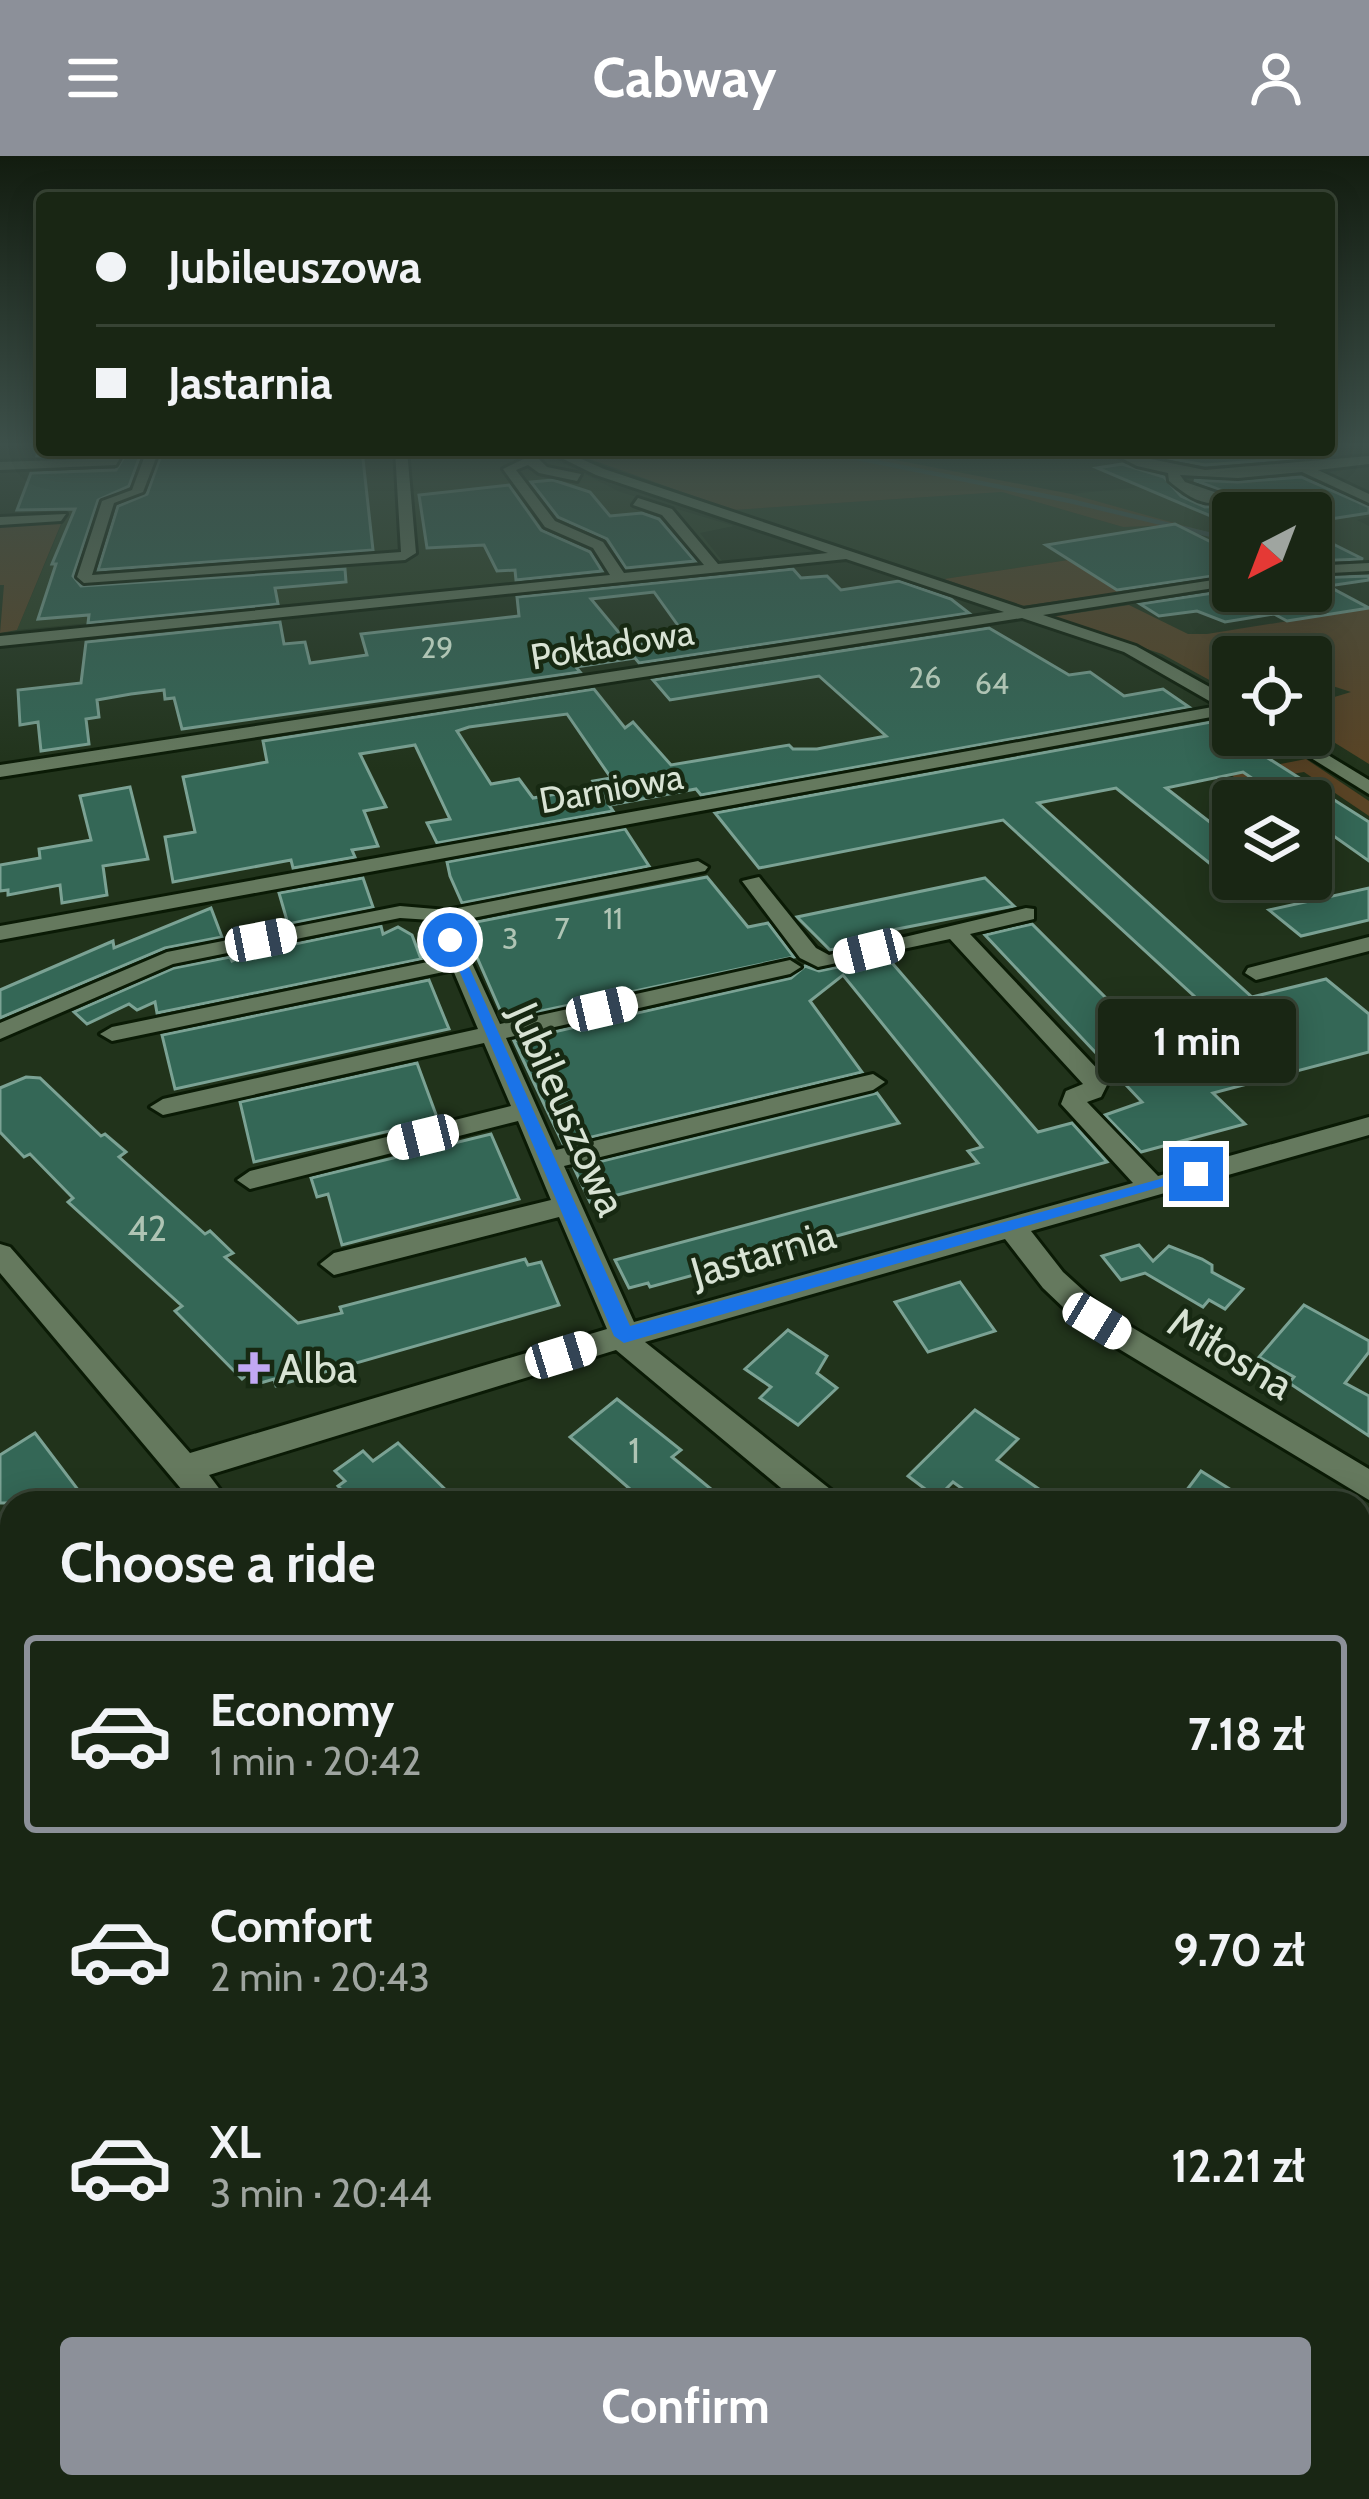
<!DOCTYPE html>
<meta charset="utf-8">
<style>
body{margin:0;font-family:Cabin,sans-serif;background:#263222;color:#f1f3f6;height:100vh;display:flex;flex-direction:column;font-size:45px;white-space:nowrap}
*{box-sizing:border-box;margin:0}
p{font-size:39px;color:#9fa5a0}
.icon{flex:none;width:66px;height:66px;fill:none;stroke:currentColor;stroke-width:2;stroke-linecap:round;stroke-linejoin:round}
.map{position:relative;flex:1;overflow:hidden}
.drawer{position:absolute;left:0px;top:1335px;width:1371px;height:1008px;display:flex;flex-direction:column;background:#192614;border-radius:36px 36px 0 0;box-shadow:0 6px 30px #0003,0 0 0 3px #374334}
.drawer>*{flex:none}
.top-card{position:absolute;left:36px;top:36px;width:1299px;height:264px;border-radius:12px;box-shadow:0 6px 30px #0003,0 0 0 3px #374334;display:grid;align-content:center;height:264px;padding:0 60px;background:#192614}
.needle{width:78px;rotate:222deg}
.fabs{position:absolute;left:1212px;top:336px;display:grid;gap:24px}
.fabs a{display:grid;place-items:center;width:120px;height:120px;border-radius:12px;background:#192614;box-shadow:0 6px 30px #0003,0 0 0 3px #374334;font-size:60px}
.end{position:absolute;width:54px;height:54px;margin:-27px;border:15px solid #1a73e8;background:#fff;box-shadow:0 0 0 6px #fff}
.from{border-radius:50%}
.bubble{position:absolute;height:84px;border-radius:12px;background:#192614;box-shadow:0 6px 30px #0003,0 0 0 3px #374334;font-size:39px;font-weight:800;line-height:84px;text-align:center}
.car{position:absolute;width:36px;height:72px;margin:-36px -18px;border-radius:15px;box-shadow:0 0 9px 3px #0007;background:linear-gradient(#fff 24%,#345 0 40%,#fff 0 76%,#345 0 86%,#fff 0)}
.top-card b{display:flex;align-items:center;gap:42px;height:114px;font-size:45px}
.top-card b+b{border-top:3px solid #374334}
.top-card i{width:30px;height:30px;background:#f1f3f6}
ul{padding:0;list-style:none}
li{display:flex;align-items:center;gap:36px;height:198px;margin:0 24px 18px;padding:0 36px;border:6px solid transparent;border-radius:12px}
li div{flex:1}
li b{display:block;font-size:45px}
li em{font-style:normal;font-weight:800}
li.current{border-color:#8c9099}
li>.icon{width:108px;height:108px;stroke-width:1.5}
h2{padding:0 60px;font-size:54px;line-height:144px}
.button{display:flex;gap:24px;margin-top:auto;padding:24px 60px}
.button a{flex:1;height:138px;border-radius:12px;background:#8c9099;color:#fff;font-size:48px;font-weight:800;line-height:138px;text-align:center}
header{display:flex;justify-content:space-between;align-items:center;height:156px;padding:0 60px;background:#8c9099;color:#fff;font-size:54px;font-weight:800}
.map>svg:first-child{display:block}
.built{fill:#2b4023}
.green{fill:#5a4425}
.lines{fill:none;stroke-linecap:round;stroke-linejoin:round}
.stream{stroke:#415653;stroke-width:4.5}
.building{fill:#346756;stroke:#7ba294;stroke-width:3;fill-rule:evenodd}
.minor-casing{stroke:#0a1a05;stroke-width:6}
.minor{fill:#65795e;fill-rule:evenodd}
.route{fill:#1a73e8}
.poi-dot{fill:#c1a8f3;stroke:#172912;stroke-width:4.5}
.labels{text-anchor:middle;dominant-baseline:central;stroke-width:9;stroke-linejoin:round;paint-order:stroke}
.far-number-label{font-size:30px;fill:#afc4b4}
.far-street-label{font-size:36px;fill:#d8e3d4;stroke:#172912}
.number-label{font-size:36px;fill:#afc4b4}
.street-label{font-size:42px;fill:#d8e3d4;stroke:#172912}
.poi-label{font-size:42px;fill:#d8e3d4;stroke:#172912;text-anchor:start}
</style>
<header><svg class="icon" aria-label="menu" viewBox="0 0 24 24"><path d="M4 6h16M4 12h16M4 18h16"/></svg>Cabway<svg class="icon" aria-label="person" viewBox="0 0 24 24"><circle cx="12" cy="8" r="4"/><path d="M4 21q1-7 8-7t8 7"/></svg></header>
<div class="map">
<svg width="1369" height="2343" viewBox="0 0 1369 2343">
<rect width="100%" height="100%" fill="#21331b"/>
<g class="built">
<path d="M135,294H537L543,297L534,300L567,309L620,336L734,370L700,377L723,406L17,474L66,358L67,335L120,331Z"/>
<path d="M1303,315L1369,348V361L1357,364L1369,370V405L1311,409V357H1233V420L1121,436L1068,404L944,423L733,354L1002,336L1123,371L1152,370L1213,380L1071,338Z"/>
</g>
<g class="green">
<path d="M637,294H844L1071,338L1228,382L1152,370L1123,371L1002,336L733,354L587,302Z"/>
<path d="M63,363L17,474L0,477L4,429H0V371Z"/>
<path d="M1068,404L1121,436L1022,450L944,423Z"/>
<path d="M1129,449L1188,478H1207L1369,452V608L1311,572V548L1351,536L1311,523V501H1233V537L1162,498L1051,461Z"/>
<path d="M1306,603L1369,645V660L1304,616L1292,618L1266,645L1230,618Z"/>
</g>
<g class="lines">
<path class="stream" d="M817,294L1070,345L1224,382"/>
</g>
<g class="building">
<path d="M39,294H142L129,330L98,344L73,420L81,430L345,413L346,426L275,432L278,448L88,467L89,459L38,463L56,408H52L75,353L17,354L31,317L116,314L124,301L120,298L37,300Z"/>
<path d="M163,294H266V299L362,294L373,394L98,414L118,350L147,338Z"/>
<path d="M1198,294H1296L1310,301L1205,309L1161,301Z"/>
<path d="M1122,308L1164,321L1181,340L1205,351L1225,350L1236,340L1194,324L1238,326L1301,321L1369,351V357L1311,366V344L1213,361L1097,312Z"/>
<path d="M553,324L590,336L610,360L642,357L659,363L695,405L626,412L607,383L558,361L531,326Z"/>
<path d="M509,329L541,374L590,396L602,415L516,424L515,414L497,415L484,389L427,392L419,339Z"/>
<path d="M1175,368L1233,397V417L1117,434L1046,389Z"/>
<path d="M1311,377L1363,403L1311,405Z"/>
<path d="M793,413L801,422L827,420L841,434L899,425L951,443L969,457L639,507L635,502L576,511L580,516L182,573L174,542L165,543L164,534L131,538L97,544L99,561L86,563L89,588L41,595L38,566L20,569L18,534L81,527L86,486L280,466L284,488L305,486L310,507L367,499L361,478L519,460L517,441ZM654,436L687,482L630,490L591,443Z"/>
<path d="M1369,420V424L1328,430L1369,452L1287,465L1274,458L1225,466L1197,455L1159,460L1140,448L1233,434L1311,435V422Z"/>
<path d="M989,472L1069,519L1090,516L1124,540L1163,533L1189,551L701,639L696,633L610,649L593,625L611,622L567,558L469,571L457,575L491,628L519,623L533,642L597,631L613,655L437,687L427,667L450,663L415,589L360,598L386,651L364,655L378,690L352,694L355,701L293,712L291,704L173,726L165,681L195,676L183,621L267,606L263,585L594,533L625,572L633,566L671,609L789,589L793,593H817L886,580L819,520L670,544L653,524Z"/>
<path d="M1211,566L1369,666V705L1311,664V645H1236L1235,632L1259,627L1243,616L1166,632L1233,684V726L1116,632L1038,647L1252,841L1326,823L1369,858V896L1213,937L1245,968L1141,996L1105,959L1142,946L985,779L1032,768L1169,905L1244,886L1003,664L759,712L715,657Z"/>
<path d="M130,631L148,703L103,710L107,739L62,747L60,729L8,739V734L0,735V709L40,702L39,693L91,684L80,640Z"/>
<path d="M625,673L649,710L462,747L450,720L447,706Z"/>
<path d="M707,721L748,771L768,767L794,801L504,863L469,783L477,781L471,767Z"/>
<path d="M363,722L373,751L288,768L279,737Z"/>
<path d="M985,722L1014,750L867,779L872,784L830,794L797,761Z"/>
<path d="M1369,732V764L1301,780L1269,754Z"/>
<path d="M211,752L222,781L165,792L0,862V834L113,785L114,792Z"/>
<path d="M381,770L383,778L398,771L412,779L421,803L157,857L155,846L137,854L129,848L87,868L74,856L174,812L230,801L232,805L247,798Z"/>
<path d="M887,801L1038,976L1072,967L1107,1006L650,1131L648,1127L629,1132L615,1104L978,1007L968,995L982,991L843,819L810,845L862,916L563,988L514,885L791,822L805,810L819,815Z"/>
<path d="M429,824L449,873L175,933L162,879Z"/>
<path d="M417,907L438,964L254,1006L240,946Z"/>
<path d="M26,921L40,922L101,980L105,978L126,996L119,1001L205,1078L210,1075L233,1097L225,1101L298,1167L342,1157L340,1151L525,1103L528,1109L541,1106L559,1149L276,1230L274,1223L257,1228L248,1218L242,1223L175,1155L182,1150L68,1046L73,1042L30,998L24,1001L0,976V932Z"/>
<path d="M877,937L899,967L590,1046L574,1012Z"/>
<path d="M491,978L519,1043L342,1089L328,1038L317,1041L311,1022Z"/>
<path d="M1139,1089L1153,1105L1169,1090L1202,1103L1212,1109V1116L1243,1133L1225,1153L1209,1144L1203,1151L1145,1117L1121,1124L1102,1100Z"/>
<path d="M960,1126L995,1175L928,1196L895,1146Z"/>
<path d="M1304,1149L1369,1185V1196L1345,1227L1369,1240V1280L1289,1227L1294,1221L1259,1201Z"/>
<path d="M788,1174L827,1200L817,1217L837,1232L798,1269L760,1242L771,1231L745,1213Z"/>
<path d="M617,1243L681,1294L672,1301L728,1347H646L570,1281Z"/>
<path d="M975,1254L1018,1283L997,1304L1059,1347H982L953,1326L937,1342L908,1320Z"/>
<path d="M35,1277L79,1335L59,1347H0V1299Z"/>
<path d="M398,1287L459,1347H354L338,1330L345,1325L335,1315L363,1295L373,1305Z"/>
<path d="M1201,1315L1252,1347H1177Z"/>
</g>
<g class="lines">
<g class="minor-casing">
<g id="minor">
<path d="M147,294H159L143,336L114,347L92,419L401,396L395,294H407L416,397L405,404L84,427L77,421L102,345L132,334Z"/>
<path d="M545,294H561L604,313L1024,453L1233,421V429L1043,459L1136,490L1233,544V557L0,784V770L1218,550L1124,496L1022,462L0,621V609L1004,456L846,403L0,490V480L610,419L593,392L545,371L503,313L534,298L547,311L581,318L577,325L539,317L528,309L516,314L555,365L603,386L624,417L704,409L662,359L633,349L638,342L672,353L718,408L828,397L596,319Z"/>
<path d="M684,294H700L694,298Z"/>
<path d="M1106,294L1205,314L1369,300V308L1318,314L1369,338V347L1302,316L1238,322L1180,319L1185,326L1232,342C1208,355 1188,341 1169,325L1168,317L1137,310Z"/>
<path d="M120,302L116,309L0,314V306Z"/>
<path d="M66,358L61,365L0,369V361Z"/>
<path d="M1369,407V415L1311,418V410Z"/>
<path d="M1274,579H1295L1369,624V638Z"/>
<path d="M698,705L708,711L705,715L453,766L500,868L790,804L801,811L790,818L506,882L556,994L873,918L885,926L873,934L564,1010L634,1166L1133,1027L1061,948L1066,935L1083,928L950,783L818,811L800,802L742,725L759,721L816,792L829,799L1026,752L1034,753V763L970,778L1105,921L1108,927L1101,941L1087,946L1158,1020L1369,961V979L1031,1075L1063,1116L1108,1157L1369,1313V1344L1086,1173L1043,1132L1005,1083L645,1186L835,1337L840,1347H799L616,1194L209,1319L230,1347H193L0,1117V1088L10,1091L190,1297L607,1173L559,1061L334,1119L320,1108L334,1097L551,1044L518,965L250,1033L237,1024L250,1015L511,950L484,887L163,959L150,951L163,943L478,873L453,814L112,885L100,878L112,871L447,802L431,764L400,762L173,808L0,883V867L167,796L400,750L447,754Z"/>
<path d="M1369,781V795L1256,824L1245,817L1248,812Z"/>
<path d="M1359,1745L1369,1749V1795L1359,1791Z"/>
<path d="M1369,2025V2084L1359,2088V2029Z"/>
<path d="M665,2331H723L718,2343H660Z"/>
<path d="M1045,2331H1104L1109,2343H1050Z"/>
<path d="M1141,2331H1198L1193,2343H1136Z"/>
</g>
</g>
<use href="#minor" class="minor"/>
</g>
<linearGradient id="sky" x2="0" y2="1"><stop stop-color="#121c0f"/><stop offset="0.47" stop-color="#3d504a"/><stop offset="1" stop-color="#3d504a" stop-opacity="0"/></linearGradient>
<rect width="1369" height="614" fill="url(#sky)"/>
<path class="route" d="M445,781L457,784L630,1170L1196,1013L1205,1018L624,1187L614,1180Z"/>
<path class="poi-dot" d="M248 1194h12v12h12v12h-12v12h-12v-12h-12v-12h12z"/>
<g class="labels">
<g class="far-number-label">
<text x="437" y="491">29</text>
<text x="925" y="521">26</text>
<text x="992" y="527">64</text>
<text x="613" y="762">11</text>
<text x="562" y="772">7</text>
<text x="510" y="782">3</text>
</g>
<g class="far-street-label">
<text transform="translate(612 488) rotate(-9)">Pokładowa</text>
<text transform="translate(611 632) rotate(-10)">Darniowa</text>
</g>
<g class="number-label">
<text x="147" y="1072">42</text>
<text x="634" y="1294">1</text>
</g>
<g class="street-label">
<text transform="translate(568 953) rotate(66)">Jubileuszowa</text>
<text transform="translate(763 1097) rotate(-16)">Jastarnia</text>
<text transform="translate(1231 1197) rotate(31)">Miłosna</text>
</g>
<g class="poi-label">
<text x="278" y="1212">Alba</text>
</g>
</g>
</svg>
<div class="fabs">
<a><svg class="needle" viewBox="-14 -14 28 28"><path d="M0-13l5 13h-10z" fill="#e53935"/><path d="M0 13l5-13h-10z" fill="#9fa5a0"/></svg></a>
<a><svg class="icon" aria-label="locate" viewBox="0 0 24 24"><circle cx="12" cy="12" r="6"/><path d="M12 2v4M12 18v4M2 12h4M18 12h4"/></svg></a>
<a><svg class="icon" aria-label="layers" viewBox="0 0 24 24"><path d="M12 4l9 5-9 5-9-5zM3 14l9 5 9-5"/></svg></a>
</div>
<i class="end from" style="left:450px;top:784px"></i>
<i class="end" style="left:1196px;top:1018px"></i>
<div class="bubble" style="left:1098px;top:843px;width:198px">1 min</div>
<i class="car" style="left:261px;top:784px;rotate:79deg"></i>
<i class="car" style="left:869px;top:795px;rotate:256deg"></i>
<i class="car" style="left:602px;top:853px;rotate:77deg"></i>
<i class="car" style="left:423px;top:981px;rotate:256deg"></i>
<i class="car" style="left:1097px;top:1165px;rotate:121deg"></i>
<i class="car" style="left:561px;top:1199px;rotate:73deg"></i>
<div class="top-card">
<b><i class="from"></i>Jubileuszowa</b>
<b><i></i>Jastarnia</b>
</div>
<section class="drawer">
<h2>Choose a ride</h2>
<ul>
<li class="current"><svg class="icon" aria-label="car" viewBox="0 0 24 24"><path d="M5 17H2v-5l4-1 3-4h7l3 4 3 1v5h-3M9 17h6M6 11h13"/><circle cx="7" cy="17" r="2"/><circle cx="17" cy="17" r="2"/></svg><div><b>Economy</b><p>1 min · 20:42</p></div><em>7.18 zł</em></li>
<li><svg class="icon" aria-label="car" viewBox="0 0 24 24"><path d="M5 17H2v-5l4-1 3-4h7l3 4 3 1v5h-3M9 17h6M6 11h13"/><circle cx="7" cy="17" r="2"/><circle cx="17" cy="17" r="2"/></svg><div><b>Comfort</b><p>2 min · 20:43</p></div><em>9.70 zł</em></li>
<li><svg class="icon" aria-label="car" viewBox="0 0 24 24"><path d="M5 17H2v-5l4-1 3-4h7l3 4 3 1v5h-3M9 17h6M6 11h13"/><circle cx="7" cy="17" r="2"/><circle cx="17" cy="17" r="2"/></svg><div><b>XL</b><p>3 min · 20:44</p></div><em>12.21 zł</em></li>
</ul>
<div class="button"><a>Confirm</a></div>
</section>
</div>
